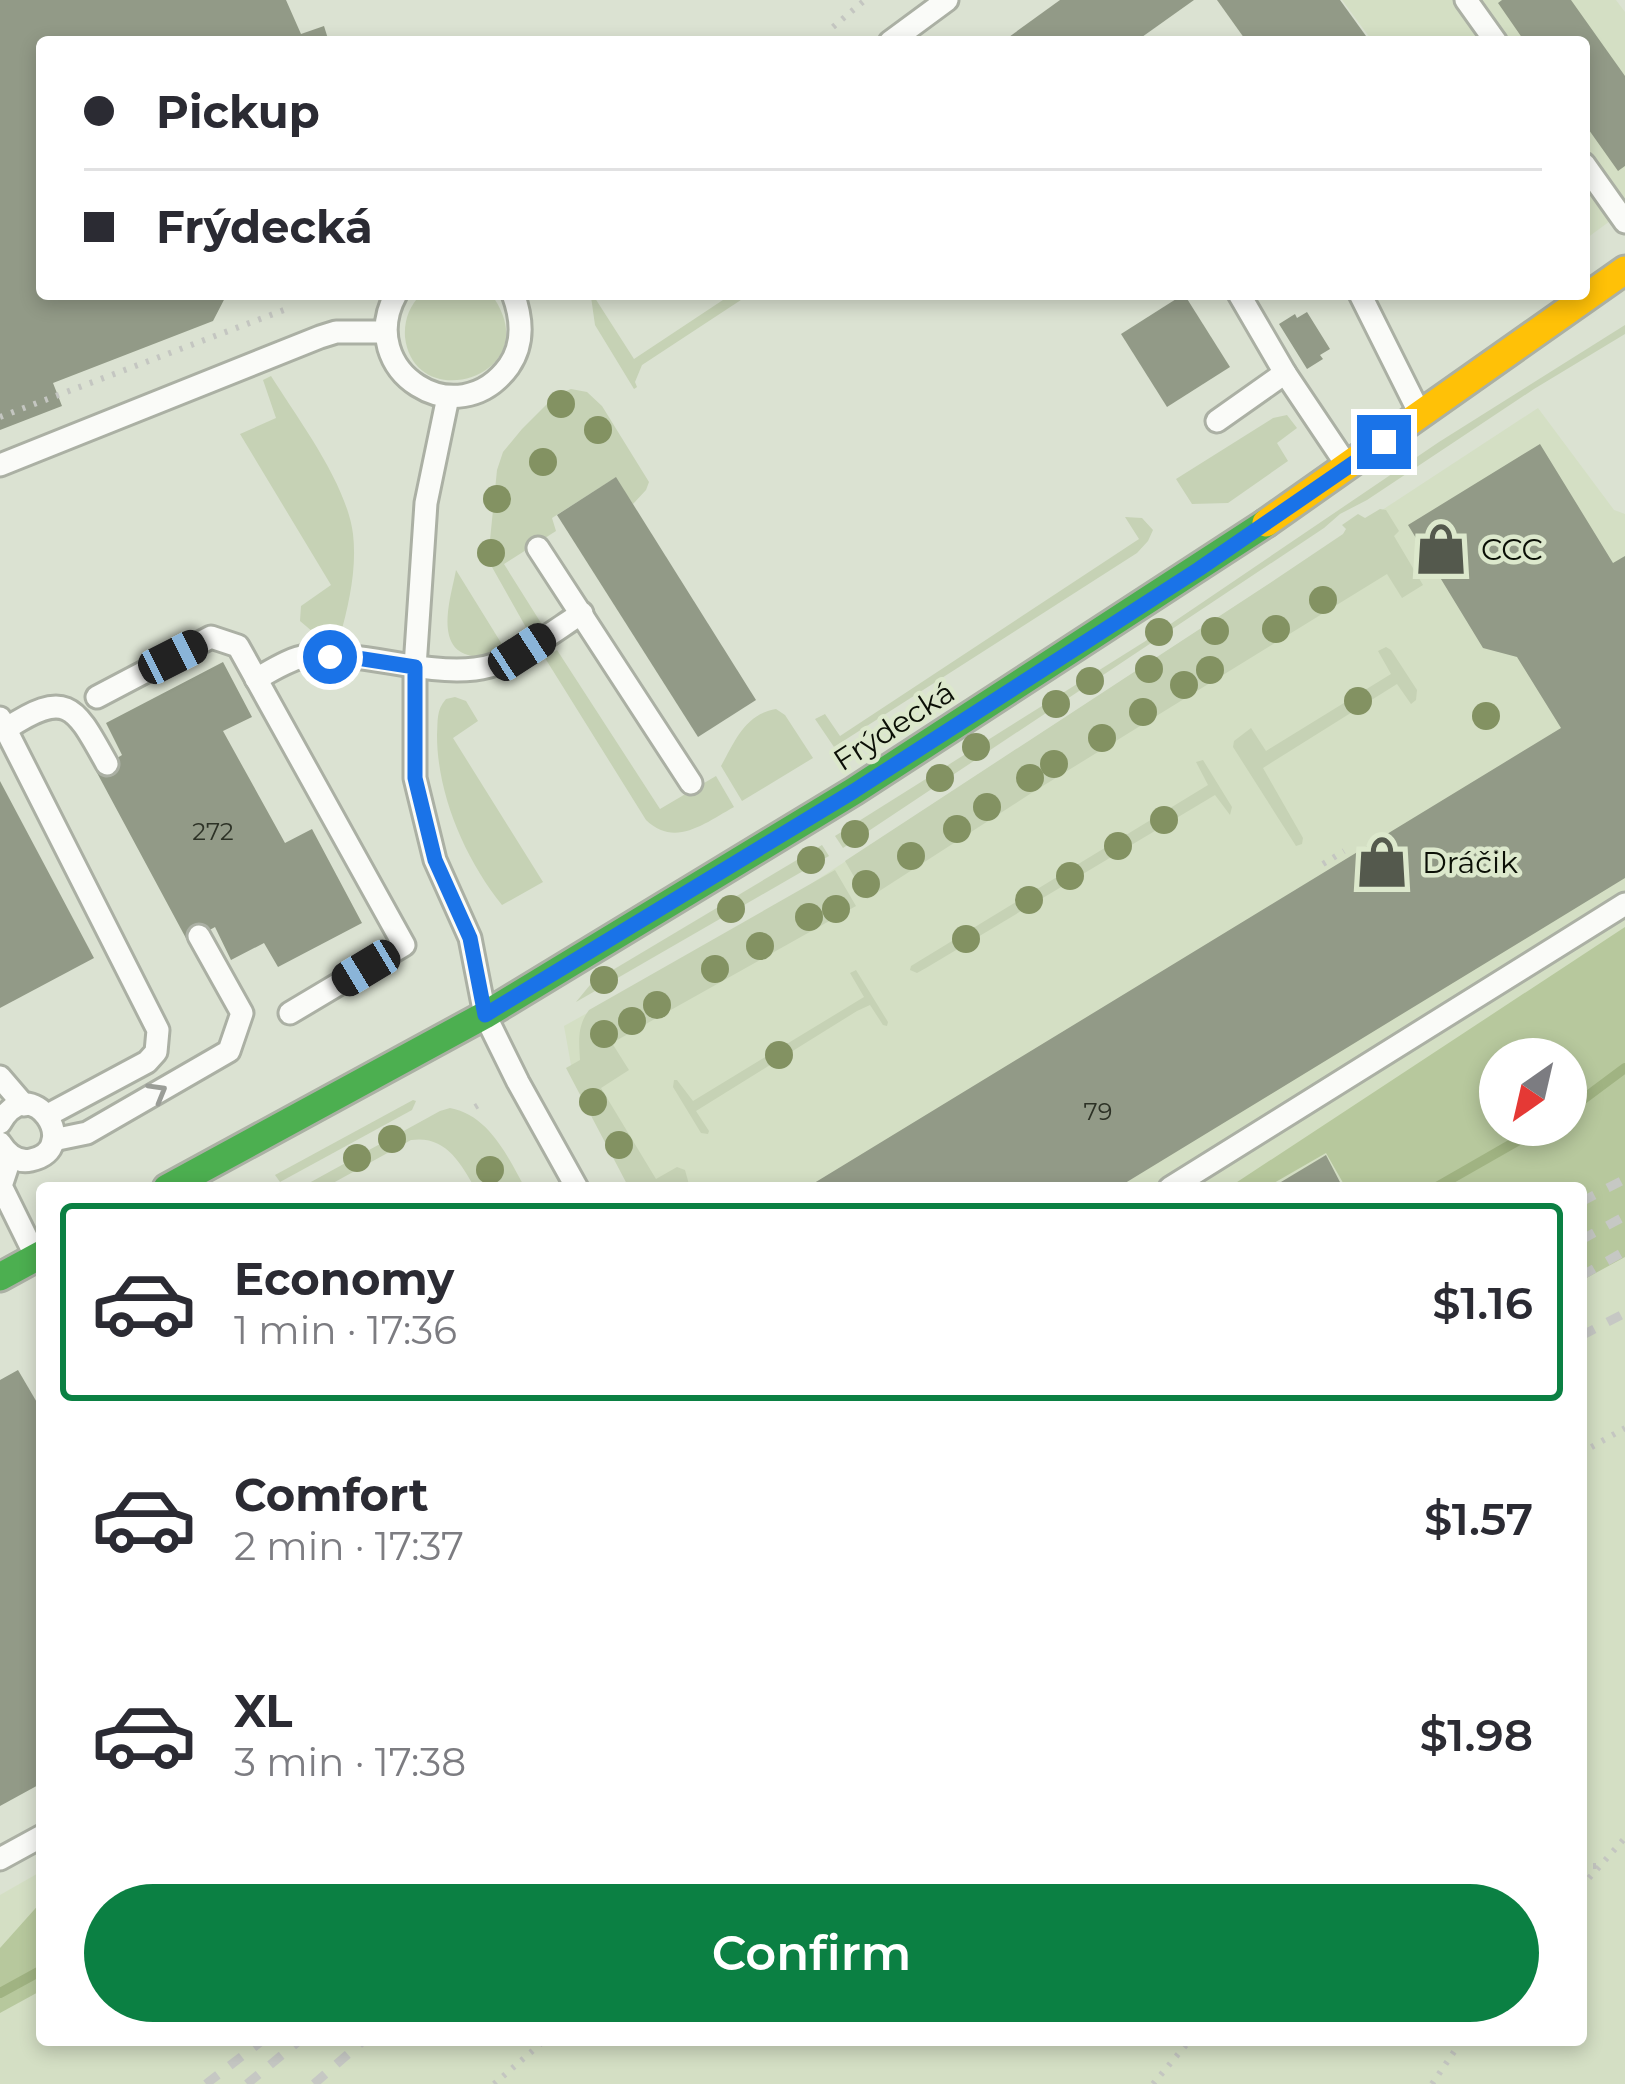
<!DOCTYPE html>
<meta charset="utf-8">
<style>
body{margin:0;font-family:Montserrat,sans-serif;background:#f2f2f3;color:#2b2b33;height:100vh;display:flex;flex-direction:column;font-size:45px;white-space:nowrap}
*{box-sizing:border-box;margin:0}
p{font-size:39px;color:#7c7c81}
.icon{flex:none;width:66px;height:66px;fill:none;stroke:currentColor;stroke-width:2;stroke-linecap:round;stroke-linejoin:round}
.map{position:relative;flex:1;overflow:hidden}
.details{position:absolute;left:36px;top:1182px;width:1551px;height:864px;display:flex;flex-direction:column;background:#fff;border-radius:12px;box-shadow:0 6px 18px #0003}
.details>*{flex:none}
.guide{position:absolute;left:36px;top:36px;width:1554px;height:264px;border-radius:12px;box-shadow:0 6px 18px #0003;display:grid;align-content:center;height:264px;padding:0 48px;background:#fff}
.needle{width:78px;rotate:214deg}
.controls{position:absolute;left:1479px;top:1038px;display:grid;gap:24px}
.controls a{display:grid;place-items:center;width:108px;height:108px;border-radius:50%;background:#fff;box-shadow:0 6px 18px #0003;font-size:60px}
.end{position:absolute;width:54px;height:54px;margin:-27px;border:15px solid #1a73e8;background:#fff;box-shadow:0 0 0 6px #fff}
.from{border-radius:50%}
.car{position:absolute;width:36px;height:72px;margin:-36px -18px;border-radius:15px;box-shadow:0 0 9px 3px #0007;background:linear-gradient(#222 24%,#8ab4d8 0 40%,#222 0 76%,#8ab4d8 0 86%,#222 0)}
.guide b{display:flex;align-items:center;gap:42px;height:114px;font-size:45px}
.guide b+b{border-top:3px solid #e1e1e2}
.guide i{width:30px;height:30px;background:#2b2b33}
ul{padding:21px 0 0;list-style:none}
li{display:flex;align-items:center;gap:36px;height:198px;margin:0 24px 18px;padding:0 24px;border:6px solid transparent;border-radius:12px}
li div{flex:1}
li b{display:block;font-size:45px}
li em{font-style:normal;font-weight:600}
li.selected{border-color:#0b8043}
li>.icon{width:108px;height:108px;stroke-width:1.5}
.button{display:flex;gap:24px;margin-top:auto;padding:24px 48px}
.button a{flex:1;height:138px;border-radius:72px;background:#0b8043;color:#fff;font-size:48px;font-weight:600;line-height:138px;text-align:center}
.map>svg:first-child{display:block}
.built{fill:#d4dfc4;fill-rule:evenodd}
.green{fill:#c6d2b5}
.forest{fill:#b7c89d;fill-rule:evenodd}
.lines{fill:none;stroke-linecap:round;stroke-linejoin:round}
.stream{stroke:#a0b382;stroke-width:10}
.building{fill:#929a87}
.lane-casing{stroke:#abb0a4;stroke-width:27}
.fast-casing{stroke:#abb0a4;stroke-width:33}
.slow-casing{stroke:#abb0a4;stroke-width:33}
.path{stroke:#c4c6c1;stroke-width:6;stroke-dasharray:3 9;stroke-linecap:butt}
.lane{stroke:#fafbf8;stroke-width:21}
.fast{stroke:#4caf50;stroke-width:27}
.slow{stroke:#ffc107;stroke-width:27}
.rail{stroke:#c6c8c4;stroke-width:9;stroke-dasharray:15 15;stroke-linecap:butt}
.tree{fill:#839262}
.oneway{stroke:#9a9d97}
.route{stroke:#1a73e8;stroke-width:15}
.labels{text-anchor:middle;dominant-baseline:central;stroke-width:9;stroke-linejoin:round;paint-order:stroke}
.number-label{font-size:24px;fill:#2d3226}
.poi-label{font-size:30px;fill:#0b0f06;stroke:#dce8cc;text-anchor:start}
.street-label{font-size:30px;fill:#0b0f06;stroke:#dce8cc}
</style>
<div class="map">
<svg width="1625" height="2084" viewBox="0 0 1625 2084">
<rect width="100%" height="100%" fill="#dbe2d2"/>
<g class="built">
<path d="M1342,0H1616L1625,12V210L1587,238L1584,235V42H1373Z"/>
<path d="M1538,408L1614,510L1625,514V2084H0V1895L42,1871V2040H1581V1188H640L573,1076L564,1026L765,914ZM1500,1059H1566V1125H1500Z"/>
</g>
<g class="green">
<path d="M421,294H491C551,375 414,418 405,337C404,320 409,307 421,294Z"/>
<path d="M732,294H750L642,365L635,382L637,387L634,389L595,325L591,297L593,295L634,359Z"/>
<path d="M1625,325V334L1534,389L1367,500L1340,514L1324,528L843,848L835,836L1144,642L1439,442Z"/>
<path d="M271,376C298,419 347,484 353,534C357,569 349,603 340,637L313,632L300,621L301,606L331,585L240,434L276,418L263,380Z"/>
<path d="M571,389L587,392L602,406L649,482L646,490L633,504L615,478L552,518L556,531L504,564L541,623L528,631L488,560L497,470L503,452L522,429L556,395Z"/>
<path d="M1287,415L1297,428L1277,443L1288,461L1228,503L1192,504L1176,479L1273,418Z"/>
<path d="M1380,509L1386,510L1399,531L1394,536L1423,585L1402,598L1387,574L1033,792L867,899L845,861L1273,581L1343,534L1346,529L1342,525L1358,514L1365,518Z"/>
<path d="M1125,517L1142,518L1153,530L1148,541L1137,553L834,747L815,719L825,714L840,736L1139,539Z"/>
<path d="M456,570L503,646C491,654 479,660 465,654C435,642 452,593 456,570Z"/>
<path d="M1386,647L1391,650L1417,690L1416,700L1411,704L1397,684L1263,768L1303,838L1302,844L1296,846L1233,747L1234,741L1251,728L1266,751L1391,674L1378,651Z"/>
<path d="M557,650L660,809L716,776L734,807C705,823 675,848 646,820L545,658Z"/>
<path d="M455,697L466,701L478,721L453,738L543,882L502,905C465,859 437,794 437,735C438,721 436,710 446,699Z"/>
<path d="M776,709L785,715L813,758L742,801L721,766C735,741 745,714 776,709Z"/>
<path d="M1203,760L1232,807L1230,815L1215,795L926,968L917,973L910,970L911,966L1208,785L1196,762Z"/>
<path d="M822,845L829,856L576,1002L590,985L606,974Z"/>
<path d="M835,870L856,906L612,1043L629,1070L601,1088L656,1179L677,1167L685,1170L690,1188H629L566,1068L580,1060C579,1041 577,1026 589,1010Z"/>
<path d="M856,970L888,1022L887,1026L883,1025L870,1005L857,1011L696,1111L709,1131L708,1134L701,1133L673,1087L674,1080H677L693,1101L864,997L850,973Z"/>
<path d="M413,1100L416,1101L412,1110L280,1182L275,1175Z"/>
<path d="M450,1108C489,1115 508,1157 525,1188H475C460,1162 445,1135 411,1140L324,1188H300L440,1111Z"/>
</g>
<g class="forest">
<path d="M1625,927V1257L1581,1281V1188H1346L1326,1153L1265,1188H1228ZM1500,1059H1566V1125H1500Z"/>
<path d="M42,1901V1990L0,2013V1948Z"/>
</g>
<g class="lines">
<g class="stream">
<path d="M1566,1112L1625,1068"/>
<path d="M1435,1188L1545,1125"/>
<path d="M0,1993L42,1970"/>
</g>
</g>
<g class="building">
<path d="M0,0H286L301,34L324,26L329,42H42V294H227L213,321L53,383L62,406L0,430Z"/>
<path d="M1060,0H1194L1135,42H1002Z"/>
<path d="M1217,0H1340L1366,36L1359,42H1247Z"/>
<path d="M1502,0H1571L1625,76V166L1618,171L1584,123V42H1525L1498,3Z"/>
<path d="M1184,294L1230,367L1167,407L1121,334Z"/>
<path d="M1307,312L1330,349L1320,355L1323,359L1307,369L1279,324L1295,314L1297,318Z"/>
<path d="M1540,444L1613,563L1625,556V878L1117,1188H806L1561,728L1517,657L1483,648L1408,525Z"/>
<path d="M616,477L756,700L698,737L557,515Z"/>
<path d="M223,662L252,717L223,731L285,843L312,829L362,923L278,967L264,943L231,960L215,927L188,942L96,771L122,755L106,723Z"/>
<path d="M0,781L94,958L0,1008Z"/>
<path d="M1326,1155L1343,1188H1271Z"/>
<path d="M18,1370L42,1411V1783L0,1806V1380Z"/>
</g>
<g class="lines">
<g class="lane-casing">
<g id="lane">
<path d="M1466,0L1496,42"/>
<path d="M890,42L947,0"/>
<path d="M1584,164L1625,222"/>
<path d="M396,294C354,371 458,437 509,366C524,344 522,318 513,294"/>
<path d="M1239,294L1285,373"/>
<path d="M1360,294L1421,416"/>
<path d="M448,397L426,503L415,667V778L435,860L470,938L485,1015L518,1082L577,1188"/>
<path d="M1217,421L1285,373L1348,467"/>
<path d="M0,465L320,337L336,332H385"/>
<path d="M538,548L691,783"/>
<path d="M256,679C271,671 290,658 307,656C363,650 419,675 475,669C510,666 552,632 582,613"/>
<path d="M97,697L211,637L238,646L404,945L290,1013"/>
<path d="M0,718L158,1030L156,1052L147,1062L48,1115"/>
<path d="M6,729C68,688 75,707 107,764"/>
<path d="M0,1077L24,1105"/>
<path d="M0,1123C31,1068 84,1149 31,1160C17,1163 7,1154 0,1143"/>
<path d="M53,1140L87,1133L229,1051L242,1013L199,936"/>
<path d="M11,1156L1,1186L36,1257"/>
<path d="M1170,1188L1625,904"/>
<path d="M0,1859L42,1836"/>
</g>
</g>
<g class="fast-casing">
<g id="fast">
<path d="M167,1188L485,1015L854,791L1266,523"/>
<path d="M0,1277L42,1254"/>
</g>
</g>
<g class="slow-casing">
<path id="slow" d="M1266,523L1625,270"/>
</g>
<g class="path">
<path d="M833,27L865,0"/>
<path d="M0,417L284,310"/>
<path d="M1323,864L1344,851"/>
<path d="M475,1107L482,1103"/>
<path d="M1581,1453L1625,1428"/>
<path d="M1581,1866H1599"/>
<path d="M1581,1887L1625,1838"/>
<path d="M494,2084L545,2040"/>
<path d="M1153,2084L1190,2040"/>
<path d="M1432,2084L1462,2040"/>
</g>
<use href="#lane" class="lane"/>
<use href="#fast" class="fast"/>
<use href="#slow" class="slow"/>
<g class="rail">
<path d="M1581,1202L1625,1179"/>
<path d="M1581,1240L1625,1216"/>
<path d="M1581,1276L1625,1251"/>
<path d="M1581,1336L1625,1313"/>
<path d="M206,2084L263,2040"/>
<path d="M247,2084L300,2040"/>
<path d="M314,2084L364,2040"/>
</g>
</g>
<g class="tree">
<circle cx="561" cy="404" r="14"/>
<circle cx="598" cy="430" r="14"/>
<circle cx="543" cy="462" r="14"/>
<circle cx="497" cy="499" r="14"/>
<circle cx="491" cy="553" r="14"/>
<circle cx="1323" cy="600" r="14"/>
<circle cx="1276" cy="629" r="14"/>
<circle cx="1215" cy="631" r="14"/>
<circle cx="1159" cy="632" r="14"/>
<circle cx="1149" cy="669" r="14"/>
<circle cx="1210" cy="670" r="14"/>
<circle cx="1090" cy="681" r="14"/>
<circle cx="1184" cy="685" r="14"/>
<circle cx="1358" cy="701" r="14"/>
<circle cx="1056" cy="704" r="14"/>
<circle cx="1143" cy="712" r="14"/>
<circle cx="1486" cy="716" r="14"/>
<circle cx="1102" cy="738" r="14"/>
<circle cx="976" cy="747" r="14"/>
<circle cx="1054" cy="764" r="14"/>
<circle cx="940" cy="778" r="14"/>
<circle cx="1030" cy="778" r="14"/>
<circle cx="987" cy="807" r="14"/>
<circle cx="1164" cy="820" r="14"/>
<circle cx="957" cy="829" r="14"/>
<circle cx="855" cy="834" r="14"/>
<circle cx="1118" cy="846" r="14"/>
<circle cx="911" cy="856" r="14"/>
<circle cx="811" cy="860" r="14"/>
<circle cx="1070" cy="876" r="14"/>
<circle cx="866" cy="884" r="14"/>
<circle cx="1029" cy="900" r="14"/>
<circle cx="731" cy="909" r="14"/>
<circle cx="836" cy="909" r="14"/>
<circle cx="809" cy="917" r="14"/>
<circle cx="966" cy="939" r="14"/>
<circle cx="760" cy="946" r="14"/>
<circle cx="715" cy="969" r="14"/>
<circle cx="604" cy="980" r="14"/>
<circle cx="657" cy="1005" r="14"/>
<circle cx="632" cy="1021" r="14"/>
<circle cx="604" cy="1034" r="14"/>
<circle cx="779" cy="1055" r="14"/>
<circle cx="593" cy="1102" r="14"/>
<circle cx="392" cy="1139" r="14"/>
<circle cx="619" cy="1145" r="14"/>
<circle cx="357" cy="1158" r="14"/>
<circle cx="490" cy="1170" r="14"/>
</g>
<defs><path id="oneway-chevron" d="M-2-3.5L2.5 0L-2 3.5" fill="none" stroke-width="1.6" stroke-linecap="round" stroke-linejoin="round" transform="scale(3)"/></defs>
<use class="oneway" href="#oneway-chevron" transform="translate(158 1092) rotate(-30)"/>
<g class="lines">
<path class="route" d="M330,657L357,658L415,667V778L435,860L470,938L485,1015L854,791L1199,569L1384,442"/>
</g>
<defs>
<g id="shop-bare" transform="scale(4.14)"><path d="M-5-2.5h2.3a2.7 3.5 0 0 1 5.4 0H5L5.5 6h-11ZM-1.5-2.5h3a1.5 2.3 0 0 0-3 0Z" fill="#54594d" stroke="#dce8cc" stroke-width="2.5" paint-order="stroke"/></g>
</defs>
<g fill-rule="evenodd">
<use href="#shop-bare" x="1441" y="549"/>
<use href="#shop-bare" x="1382" y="862"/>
</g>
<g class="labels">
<g class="number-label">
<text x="213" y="831">272</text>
<text x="1098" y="1111">79</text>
</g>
<g class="poi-label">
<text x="1481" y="549">CCC</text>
<text x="1422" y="862">Dráčik</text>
</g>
<g class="street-label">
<text transform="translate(894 726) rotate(-33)">Frýdecká</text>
</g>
</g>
</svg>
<div class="controls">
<a><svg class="needle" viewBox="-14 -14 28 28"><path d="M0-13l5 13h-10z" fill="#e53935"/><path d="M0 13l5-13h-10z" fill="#7c7c81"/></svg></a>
</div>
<i class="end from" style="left:330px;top:657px"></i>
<i class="end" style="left:1384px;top:442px"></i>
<i class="car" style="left:522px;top:652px;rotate:57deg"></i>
<i class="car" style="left:173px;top:657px;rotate:63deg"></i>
<i class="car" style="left:366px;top:968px;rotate:239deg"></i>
<div class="guide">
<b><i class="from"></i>Pickup</b>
<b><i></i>Frýdecká</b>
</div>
<section class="details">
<ul>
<li class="selected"><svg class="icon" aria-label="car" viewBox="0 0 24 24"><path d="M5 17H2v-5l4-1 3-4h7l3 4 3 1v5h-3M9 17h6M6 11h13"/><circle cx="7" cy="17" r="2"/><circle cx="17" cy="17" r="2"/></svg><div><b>Economy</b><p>1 min · 17:36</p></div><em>$1.16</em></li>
<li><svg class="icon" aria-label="car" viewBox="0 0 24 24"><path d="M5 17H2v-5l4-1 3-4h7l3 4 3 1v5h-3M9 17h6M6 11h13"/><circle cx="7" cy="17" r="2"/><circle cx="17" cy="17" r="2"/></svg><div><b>Comfort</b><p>2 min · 17:37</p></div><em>$1.57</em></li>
<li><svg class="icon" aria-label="car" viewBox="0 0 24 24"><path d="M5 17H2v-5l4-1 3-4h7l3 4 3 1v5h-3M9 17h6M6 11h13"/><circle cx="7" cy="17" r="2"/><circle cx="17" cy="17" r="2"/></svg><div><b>XL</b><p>3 min · 17:38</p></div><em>$1.98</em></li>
</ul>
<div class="button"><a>Confirm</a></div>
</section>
</div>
